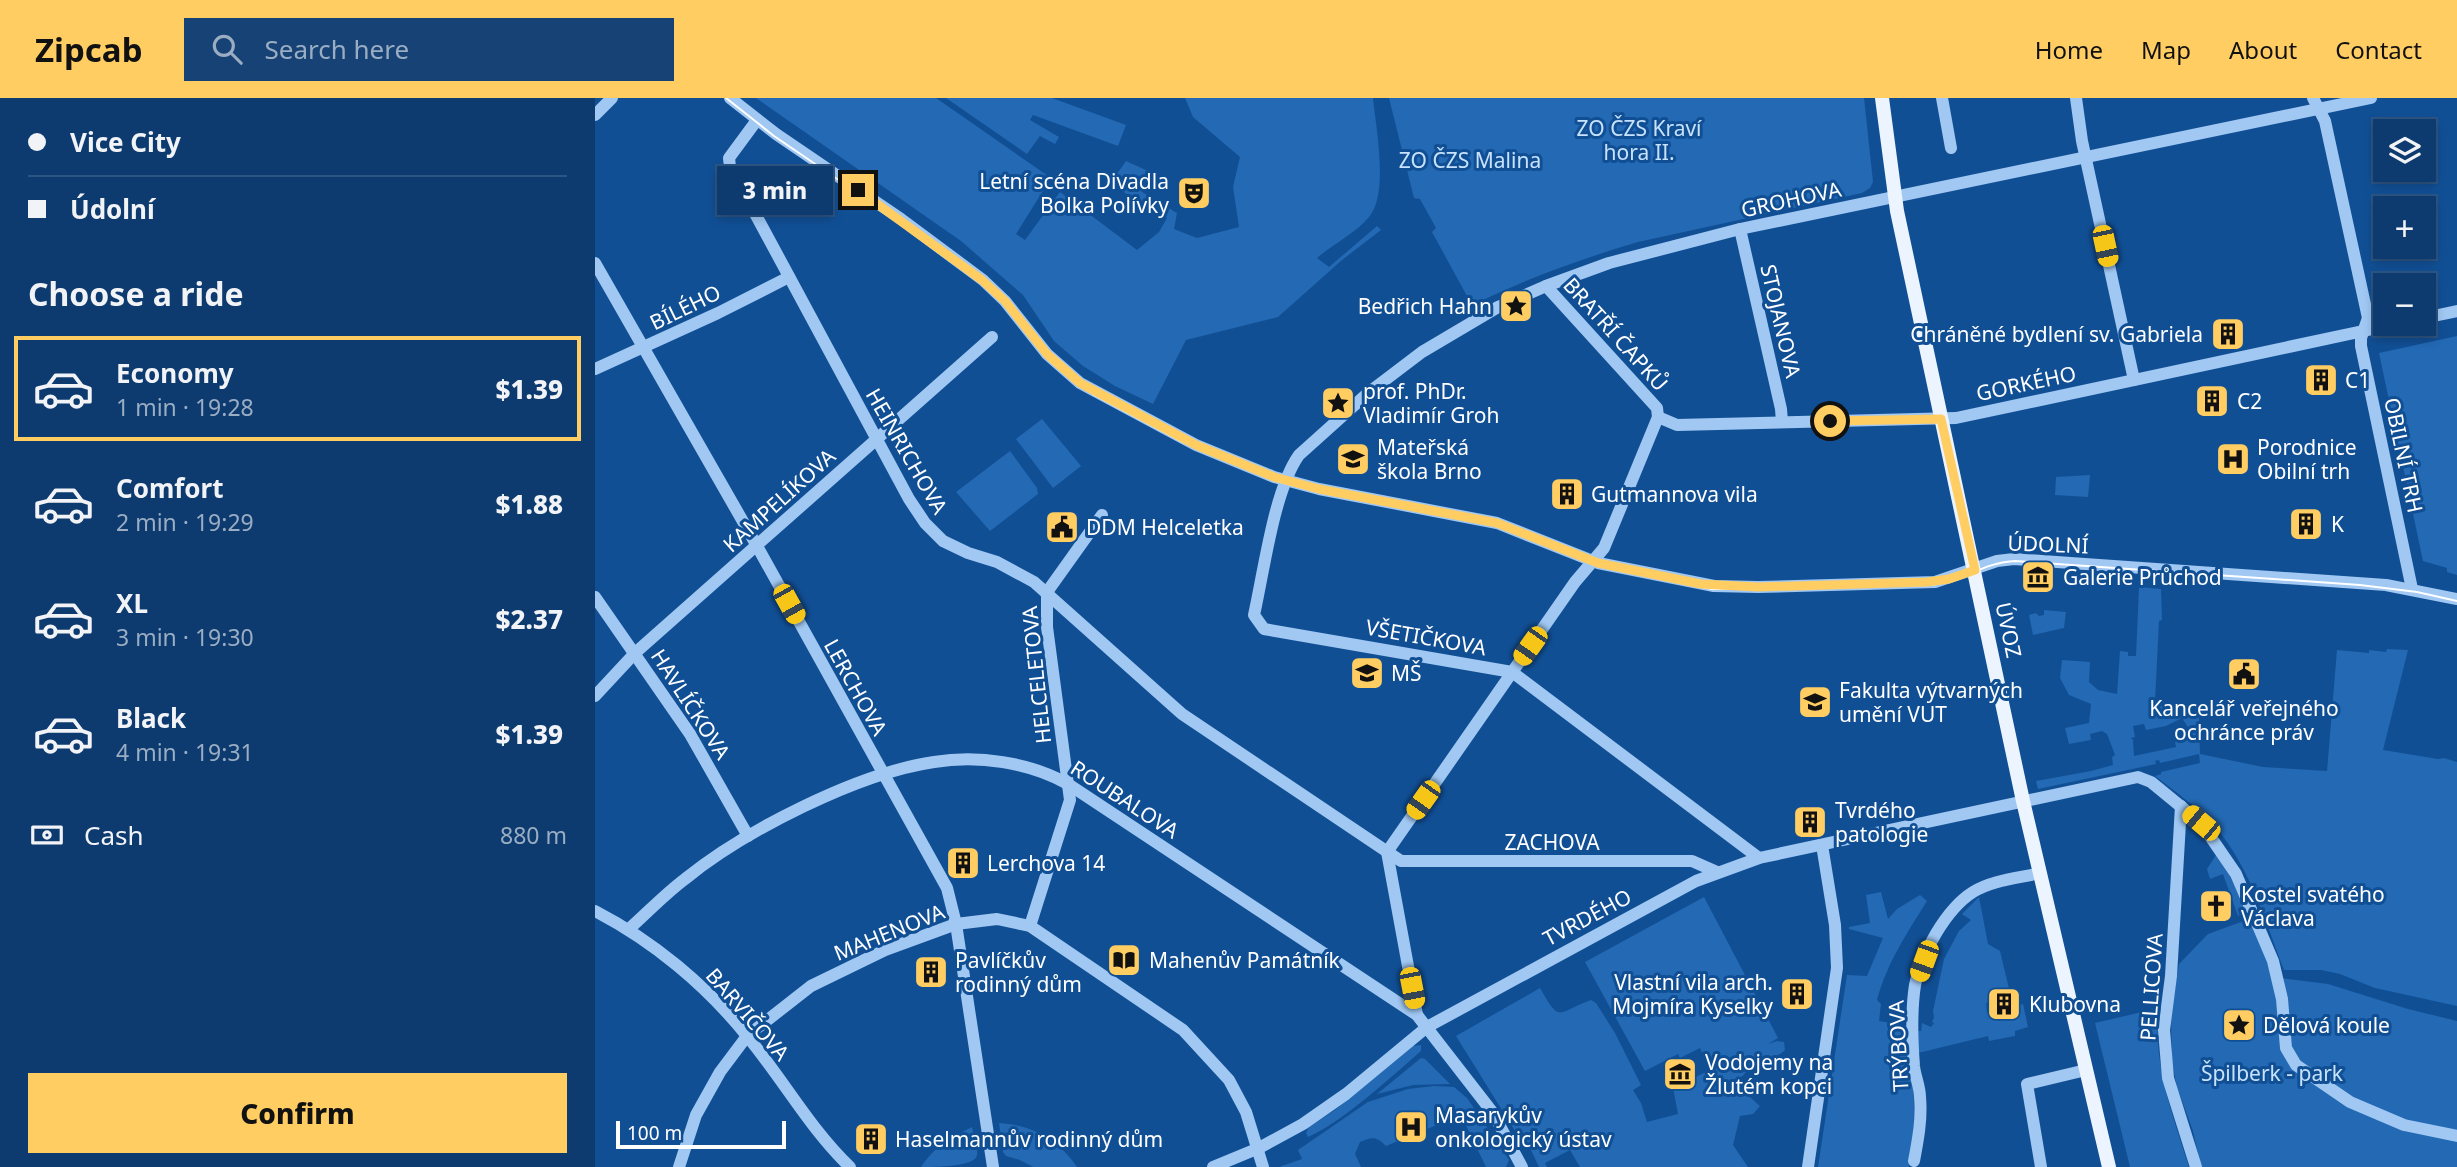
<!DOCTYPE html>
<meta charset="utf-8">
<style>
body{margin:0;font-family:"Noto Sans",sans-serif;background:#164275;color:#f1f3f6;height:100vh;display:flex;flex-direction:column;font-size:26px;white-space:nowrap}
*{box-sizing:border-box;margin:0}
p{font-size:23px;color:#9aadc3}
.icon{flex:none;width:38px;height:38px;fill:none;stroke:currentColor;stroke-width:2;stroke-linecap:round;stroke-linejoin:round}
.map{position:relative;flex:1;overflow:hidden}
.side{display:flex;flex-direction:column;background:#0d3b70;width:595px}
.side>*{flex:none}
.top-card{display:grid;align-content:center;height:154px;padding:0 28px;background:#0d3b70}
.fabs{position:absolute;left:1778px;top:21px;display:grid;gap:14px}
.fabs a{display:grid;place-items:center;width:63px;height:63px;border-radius:0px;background:#0d3b70;box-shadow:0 4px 10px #0003,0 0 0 2px #2d5583;font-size:35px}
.scale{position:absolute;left:21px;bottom:18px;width:170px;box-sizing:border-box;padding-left:7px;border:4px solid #fff;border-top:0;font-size:19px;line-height:24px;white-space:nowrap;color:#fff;-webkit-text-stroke:5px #114f95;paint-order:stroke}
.end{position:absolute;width:32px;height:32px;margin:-16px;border:9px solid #ffcd62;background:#111;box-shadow:0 0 0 4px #111}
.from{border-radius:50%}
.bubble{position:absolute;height:49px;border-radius:0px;background:#0d3b70;box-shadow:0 4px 10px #0003,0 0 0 2px #2d5583;font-size:23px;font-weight:800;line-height:49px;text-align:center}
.car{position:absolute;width:21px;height:42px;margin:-21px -10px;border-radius:9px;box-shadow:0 0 5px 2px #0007;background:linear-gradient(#f5c518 24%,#345 0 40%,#f5c518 0 76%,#345 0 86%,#f5c518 0)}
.top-card b{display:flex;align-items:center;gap:24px;height:66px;font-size:26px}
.top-card b+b{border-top:2px solid #2d5583}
.top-card i{width:18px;height:18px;background:#f1f3f6}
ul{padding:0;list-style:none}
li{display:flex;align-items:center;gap:21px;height:105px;margin:0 14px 10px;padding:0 14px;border:4px solid transparent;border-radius:0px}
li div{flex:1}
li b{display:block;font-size:26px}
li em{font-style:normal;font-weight:800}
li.active{border-color:#ffcd62}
li>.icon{width:63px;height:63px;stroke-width:1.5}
h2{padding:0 28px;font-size:32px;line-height:84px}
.pay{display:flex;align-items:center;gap:18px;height:77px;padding:0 28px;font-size:26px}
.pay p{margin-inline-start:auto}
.cta{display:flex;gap:14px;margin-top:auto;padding:14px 28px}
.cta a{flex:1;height:80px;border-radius:0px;background:#ffcd62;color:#111;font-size:28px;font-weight:800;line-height:80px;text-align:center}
header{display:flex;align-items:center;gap:42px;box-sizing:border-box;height:98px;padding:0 35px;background:#ffcd62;color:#111}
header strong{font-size:33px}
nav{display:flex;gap:38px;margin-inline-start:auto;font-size:24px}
.search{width:490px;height:63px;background:#164275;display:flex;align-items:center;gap:18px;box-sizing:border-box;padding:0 24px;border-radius:0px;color:#9aadc3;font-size:26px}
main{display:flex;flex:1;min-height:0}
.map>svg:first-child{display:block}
.green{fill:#2369b4;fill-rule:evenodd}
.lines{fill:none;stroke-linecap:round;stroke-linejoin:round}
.minor{stroke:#a0c8f3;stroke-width:12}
.major{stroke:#ecf4ff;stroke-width:14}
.tram{stroke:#fff;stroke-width:2}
.route{stroke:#ffcd62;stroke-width:9}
.labels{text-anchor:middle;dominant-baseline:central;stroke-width:6;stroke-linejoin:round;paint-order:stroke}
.park-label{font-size:21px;fill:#c7e2fd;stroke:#114f95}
.poi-label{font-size:21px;fill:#fff;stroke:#114f95;text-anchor:start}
.street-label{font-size:21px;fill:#fff;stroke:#114f95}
</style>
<header>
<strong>Zipcab</strong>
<div class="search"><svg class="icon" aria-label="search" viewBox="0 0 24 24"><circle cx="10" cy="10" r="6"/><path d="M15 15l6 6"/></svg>Search here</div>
<nav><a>Home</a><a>Map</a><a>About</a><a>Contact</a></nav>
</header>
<main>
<section class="side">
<div class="top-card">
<b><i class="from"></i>Vice City</b>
<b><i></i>Údolní</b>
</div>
<h2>Choose a ride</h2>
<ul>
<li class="active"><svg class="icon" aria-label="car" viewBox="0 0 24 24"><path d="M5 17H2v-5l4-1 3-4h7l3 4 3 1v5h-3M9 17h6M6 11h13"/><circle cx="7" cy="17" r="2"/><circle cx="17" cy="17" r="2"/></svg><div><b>Economy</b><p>1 min · 19:28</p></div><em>$1.39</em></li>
<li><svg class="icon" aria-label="car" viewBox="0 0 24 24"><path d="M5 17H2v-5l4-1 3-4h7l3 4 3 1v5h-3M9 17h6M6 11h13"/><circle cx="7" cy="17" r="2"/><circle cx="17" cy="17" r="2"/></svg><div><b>Comfort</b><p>2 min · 19:29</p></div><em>$1.88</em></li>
<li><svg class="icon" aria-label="car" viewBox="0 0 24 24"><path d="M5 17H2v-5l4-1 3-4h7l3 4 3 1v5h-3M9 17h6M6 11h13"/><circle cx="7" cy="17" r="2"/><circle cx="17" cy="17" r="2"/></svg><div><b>XL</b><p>3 min · 19:30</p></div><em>$2.37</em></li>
<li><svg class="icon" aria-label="car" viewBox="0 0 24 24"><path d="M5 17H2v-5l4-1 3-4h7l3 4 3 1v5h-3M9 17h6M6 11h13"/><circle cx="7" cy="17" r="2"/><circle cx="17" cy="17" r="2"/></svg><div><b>Black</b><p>4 min · 19:31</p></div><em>$1.39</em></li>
</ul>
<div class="pay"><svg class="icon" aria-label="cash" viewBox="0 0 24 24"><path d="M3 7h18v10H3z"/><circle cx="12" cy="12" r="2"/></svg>Cash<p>880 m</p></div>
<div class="cta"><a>Confirm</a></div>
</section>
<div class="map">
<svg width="1862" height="1069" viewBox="0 0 1862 1069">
<rect width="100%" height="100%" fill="#114f95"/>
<g class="green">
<path d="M161,0H341L456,80L421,136L430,142L465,94L542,152L564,134L572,120L515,86L531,63L553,73L547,94L582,115L579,131L602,140L644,129L638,89L645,59L598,19L590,0H778C781,30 794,96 774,119C761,135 738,146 722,160L734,169L782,128L786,132L747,162L683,219L591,242L558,306L520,288L488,268L459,243L428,197L366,143Z"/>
<path d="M351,0H457L531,27L523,48L438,17L435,22L464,39L460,46L445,38L432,56Z"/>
<path d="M794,0H1269L1278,84L1275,90L1267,95L1043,144C986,161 933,180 880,206L876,199L873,200L837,134L841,130L825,101L819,100Z"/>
<path d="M1862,238V477L1852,474V470L1828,463L1784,255Z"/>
<path d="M447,321L486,368L458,390L421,341Z"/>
<path d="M415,353L442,390L443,396L395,433L361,394Z"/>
<path d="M1495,377L1493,399L1460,397L1461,379Z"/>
<path d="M1544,489L1566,491L1567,522L1564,523L1560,603L1579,605V617L1604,618L1605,656L1668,669L1732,673L1742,552L1774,555V552L1791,554L1792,551L1813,552L1788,652L1843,661L1849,660L1862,664V908L1780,890L1745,876L1726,872H1689C1669,820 1652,759 1611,719C1595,704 1577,691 1560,678L1566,676V674L1605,665L1604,656L1565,665L1564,662L1560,663L1561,666L1443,691L1441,683L1496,673L1518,667L1517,659L1520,657L1512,636L1507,633L1495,636L1496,642L1474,646L1470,630L1494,625L1496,606L1474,597L1465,580L1467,562L1495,564L1494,584L1503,592L1522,596L1525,553L1533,554V558H1541ZM1587,620L1596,634L1580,644L1581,649L1539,658L1538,642L1536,640L1540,639L1538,628L1549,626L1551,632L1571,628Z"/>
<path d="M1449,512L1471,514L1469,530L1438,537L1434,517L1441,515L1444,518L1449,517Z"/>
<path d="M1621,757L1634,774L1652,814L1643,818L1628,776L1615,781L1612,771Z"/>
<path d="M1286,794L1293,821L1302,811L1325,797L1332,803C1312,835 1292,865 1282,902L1286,906L1284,923L1313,928C1318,978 1323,1018 1314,1069H1223L1252,877L1272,878L1288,840L1254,831V829L1275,825L1271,797Z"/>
<path d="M1109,799L1183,940L1173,946L1182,943L1189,944L1190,952C1183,959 1177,958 1168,962C1157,967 1148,977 1140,986L1165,1008L1158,1016L1145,1018L1138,1047L1153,1069H985L975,1052L950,1065L952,1069H944L926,1031L920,1033L861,938L945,890C966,927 962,914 996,902L1001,905L1020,935L1046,987L1038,992L1046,1005L1052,1024L1083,1016L1078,990L1115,972L1105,950L1085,960L1083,956L1050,973L990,864Z"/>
<path d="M1384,799L1393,846L1405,853L1416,899L1391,905L1392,915L1428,906L1433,929L1420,933V938L1394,943L1393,938L1323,955L1321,933H1326L1327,925L1336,929L1339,925L1337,924L1339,919L1338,913L1349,861L1364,833L1376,822L1367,816Z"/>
<path d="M1654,821L1658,823L1678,879L1733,886L1813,911L1862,923V1069H1606L1598,1033L1582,989L1577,965L1576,918L1584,866L1613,836Z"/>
<path d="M1564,910C1557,965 1578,1017 1594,1069H1535L1500,925Z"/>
<path d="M826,947V953C797,978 748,1024 713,1039L711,1035L714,1029L740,1012L818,948Z"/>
<path d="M826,960L830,961L855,986L818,987L782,996Z"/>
<path d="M839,988L859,989L872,1000L914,1062L911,1069H891L866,1017L791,1048C781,1038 777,1039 765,1044L760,1056L766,1069H684L707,1061L703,1052L773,1004L813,991Z"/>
<path d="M404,1025C437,1027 463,1041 482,1069H438L425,1062L411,1058L408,1054Z"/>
<path d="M377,1029C379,1038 383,1048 382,1057C381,1069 339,1069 326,1069C340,1048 355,1040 377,1029Z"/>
</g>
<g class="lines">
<g class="minor">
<path d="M135,0L181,36L306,121L388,182L410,203L452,256L485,285L601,347L679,379L724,391L902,425L1003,465L1119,488L1163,489L1340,484L1402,463L1419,461L1791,487L1862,501"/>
<path d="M1347,0L1356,50"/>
<path d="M1481,0L1487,43L1539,282"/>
<path d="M1718,0L1730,23L1773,220L1766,240V248L1817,491"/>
<path d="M0,17L17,0"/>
<path d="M162,22L134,60L135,69L314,401L330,425L348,443L373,455L402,464L439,484L587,616L806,763H1097L1122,774"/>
<path d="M1145,131L1186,311L1187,324"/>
<path d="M0,165L162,448L352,790L361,826L398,1069"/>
<path d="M1829,220L1862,213"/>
<path d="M0,271L123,215L194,179"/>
<path d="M1063,319L1082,327L1361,320L1801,226"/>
<path d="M0,499L95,636L153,738"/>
<path d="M0,598L40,555L397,239"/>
<path d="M1586,708L1576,878L1569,932L1573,980L1601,1069"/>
<path d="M1164,760L917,574L669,531L659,517C669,473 679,392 704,357L773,295L827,254L903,209L951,188L1014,165L1145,131L1776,0"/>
<path d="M0,813C58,843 111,887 152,938C188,981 215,1031 255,1069"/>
<path d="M435,828L475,702L452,529V494L507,417"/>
<path d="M34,831C53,814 70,796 90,781C149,733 263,675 339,664C383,657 434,664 473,686L822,917L898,1015L927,1069"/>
<path d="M822,917L792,754L980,484L1009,450L1063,319L1062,310L951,188"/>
<path d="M1319,1063C1323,1042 1327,1021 1325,999C1325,989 1320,978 1319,968C1317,942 1316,913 1320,887C1326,856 1351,811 1378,794C1397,782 1424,780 1445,775"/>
<path d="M84,1069L101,1017L125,974L152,938L216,888L290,852L361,826L402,821L435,828L588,932L634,982L651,1014L668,1069"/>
<path d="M618,1069L664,1050L708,1026L751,996L832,929L1101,783L1164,760L1543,679L1556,684L1606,725L1641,776L1678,863L1687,901L1691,950L1701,967L1755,1004L1809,1027L1862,1038"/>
<path d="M1213,1069L1242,870L1240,827L1227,747"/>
<path d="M1446,1069L1432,986L1491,972"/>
</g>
<path class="major" d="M1287,0L1302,113L1343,305L1428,703L1514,1069"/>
<path class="tram" d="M131,0L179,38L304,123L386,184L408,205L457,265L498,296L588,344L678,382L723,394L893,426L915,432L1002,468L1117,491L1336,487C1365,484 1390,464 1420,463L1765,487L1822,494L1862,503"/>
</g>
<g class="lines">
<path class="route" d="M263,92L387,182L410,203L452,256L485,285L601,347L679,379L724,391L902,425L1003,465L1106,486L1163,489L1332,484L1354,481L1380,472L1346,321L1235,323"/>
</g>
<defs>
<g id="theatre-square" transform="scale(1.75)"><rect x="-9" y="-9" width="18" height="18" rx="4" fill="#ffcd62" stroke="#114f95"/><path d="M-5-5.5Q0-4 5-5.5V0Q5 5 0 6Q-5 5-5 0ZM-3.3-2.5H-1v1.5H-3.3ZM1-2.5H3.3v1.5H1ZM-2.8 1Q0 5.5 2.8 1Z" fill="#111"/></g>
<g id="sight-square" transform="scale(1.75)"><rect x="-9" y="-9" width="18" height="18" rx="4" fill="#ffcd62" stroke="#114f95"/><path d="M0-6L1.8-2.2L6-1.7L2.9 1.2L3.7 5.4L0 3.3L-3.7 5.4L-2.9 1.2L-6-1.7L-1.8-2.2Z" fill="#111"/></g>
<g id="building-square" transform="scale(1.75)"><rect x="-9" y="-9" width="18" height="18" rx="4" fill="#ffcd62" stroke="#114f95"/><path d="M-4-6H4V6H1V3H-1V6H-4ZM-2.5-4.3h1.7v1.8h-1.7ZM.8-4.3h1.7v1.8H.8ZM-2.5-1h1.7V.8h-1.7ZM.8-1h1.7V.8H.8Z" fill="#111"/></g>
<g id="school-square" transform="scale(1.75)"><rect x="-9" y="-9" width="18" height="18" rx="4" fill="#ffcd62" stroke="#114f95"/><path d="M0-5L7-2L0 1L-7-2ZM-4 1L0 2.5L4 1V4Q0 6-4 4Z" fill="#111"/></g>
<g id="hospital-square" transform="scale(1.75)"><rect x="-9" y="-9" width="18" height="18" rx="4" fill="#ffcd62" stroke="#114f95"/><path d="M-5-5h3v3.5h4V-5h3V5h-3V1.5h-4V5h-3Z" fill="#111"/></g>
<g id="civic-square" transform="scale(1.75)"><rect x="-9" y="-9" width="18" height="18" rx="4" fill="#ffcd62" stroke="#114f95"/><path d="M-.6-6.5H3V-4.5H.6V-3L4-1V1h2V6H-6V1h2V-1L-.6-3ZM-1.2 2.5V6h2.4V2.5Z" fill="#111"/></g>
<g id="museum-square" transform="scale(1.75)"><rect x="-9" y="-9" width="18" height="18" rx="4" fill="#ffcd62" stroke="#114f95"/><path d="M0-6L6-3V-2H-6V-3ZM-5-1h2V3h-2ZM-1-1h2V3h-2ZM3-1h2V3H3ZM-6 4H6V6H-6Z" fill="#111"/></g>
<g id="university-square" transform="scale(1.75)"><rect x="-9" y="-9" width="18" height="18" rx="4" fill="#ffcd62" stroke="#114f95"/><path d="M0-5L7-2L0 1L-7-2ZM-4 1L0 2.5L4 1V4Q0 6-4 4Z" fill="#111"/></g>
<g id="church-square" transform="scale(1.75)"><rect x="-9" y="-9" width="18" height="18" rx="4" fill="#ffcd62" stroke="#114f95"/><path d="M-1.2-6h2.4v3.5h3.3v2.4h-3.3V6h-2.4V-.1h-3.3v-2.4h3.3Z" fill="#111"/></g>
<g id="library-square" transform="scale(1.75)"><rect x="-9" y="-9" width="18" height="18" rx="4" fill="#ffcd62" stroke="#114f95"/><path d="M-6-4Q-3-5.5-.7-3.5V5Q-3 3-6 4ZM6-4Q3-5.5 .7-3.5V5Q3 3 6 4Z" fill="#111"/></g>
</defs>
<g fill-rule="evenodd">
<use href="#theatre-square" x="599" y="95"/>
<use href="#sight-square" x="921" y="208"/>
<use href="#building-square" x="1633" y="236"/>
<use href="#building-square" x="1726" y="282"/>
<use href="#building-square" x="1617" y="303"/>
<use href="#sight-square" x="743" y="305"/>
<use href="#school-square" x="758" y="361"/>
<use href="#hospital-square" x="1638" y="361"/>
<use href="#building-square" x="972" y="396"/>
<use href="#building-square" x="1711" y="426"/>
<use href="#civic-square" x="467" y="429"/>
<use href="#museum-square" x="1443" y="479"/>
<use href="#school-square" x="772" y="575"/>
<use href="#civic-square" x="1649" y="576"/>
<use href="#university-square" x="1220" y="604"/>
<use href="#building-square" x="1215" y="724"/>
<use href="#building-square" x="368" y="765"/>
<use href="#church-square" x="1621" y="808"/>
<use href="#library-square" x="529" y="862"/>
<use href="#building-square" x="336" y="874"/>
<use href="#building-square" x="1202" y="896"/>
<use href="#building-square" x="1409" y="906"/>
<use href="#sight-square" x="1644" y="927"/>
<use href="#museum-square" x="1085" y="976"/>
<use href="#hospital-square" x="816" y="1029"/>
<use href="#building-square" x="276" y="1041"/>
</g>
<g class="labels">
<g class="park-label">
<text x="1044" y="30">ZO ČZS Kraví<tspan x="1044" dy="24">hora II.</tspan></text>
<text x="875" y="62">ZO ČZS Malina</text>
<text x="1677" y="975">Špilberk - park</text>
</g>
<g class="poi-label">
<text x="574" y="83" text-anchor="end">Letní scéna Divadla<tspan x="574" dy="24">Bolka Polívky</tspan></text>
<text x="897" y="208" text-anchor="end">Bedřich Hahn</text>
<text x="1608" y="236" text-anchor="end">Chráněné bydlení sv. Gabriela</text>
<text x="1750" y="282">C1</text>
<text x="768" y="293">prof. PhDr.<tspan x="768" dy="24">Vladimír Groh</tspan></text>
<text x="1642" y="303">C2</text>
<text x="782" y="349">Mateřská<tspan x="782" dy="24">škola Brno</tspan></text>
<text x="1662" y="349">Porodnice<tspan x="1662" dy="24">Obilní trh</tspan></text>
<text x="996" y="396">Gutmannova vila</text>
<text x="1736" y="426">K</text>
<text x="491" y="429">DDM Helceletka</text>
<text x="1468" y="479">Galerie Průchod</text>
<text x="796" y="575">MŠ</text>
<text x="1244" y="592">Fakulta výtvarných<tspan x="1244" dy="24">umění VUT</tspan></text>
<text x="1649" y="610" text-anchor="middle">Kancelář veřejného<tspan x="1649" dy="24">ochránce práv</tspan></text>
<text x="1240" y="712">Tvrdého<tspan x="1240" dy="24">patologie</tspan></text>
<text x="392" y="765">Lerchova 14</text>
<text x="1646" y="796">Kostel svatého<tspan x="1646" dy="24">Václava</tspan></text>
<text x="360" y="862">Pavlíčkův<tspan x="360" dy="24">rodinný dům</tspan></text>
<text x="554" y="862">Mahenův Památník</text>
<text x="1178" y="884" text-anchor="end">Vlastní vila arch.<tspan x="1178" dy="24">Mojmíra Kyselky</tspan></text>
<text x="1434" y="906">Klubovna</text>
<text x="1668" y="927">Dělová koule</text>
<text x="1110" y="964">Vodojemy na<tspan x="1110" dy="24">Žlutém kopci</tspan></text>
<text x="840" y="1017">Masarykův<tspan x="840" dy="24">onkologický ústav</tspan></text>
<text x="300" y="1041">Haselmannův rodinný dům</text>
</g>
<g class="street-label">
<text transform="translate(1196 101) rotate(-12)">GROHOVA</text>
<text transform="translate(90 209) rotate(-26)">BÍLÉHO</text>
<text transform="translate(1186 223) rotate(77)">STOJANOVA</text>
<text transform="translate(1021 236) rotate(48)">BRATŘÍ ČAPKŮ</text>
<text transform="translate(1431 285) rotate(-12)">GORKÉHO</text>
<text transform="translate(312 353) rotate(60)">HEINRICHOVA</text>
<text transform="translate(1809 357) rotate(78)">OBILNÍ TRH</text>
<text transform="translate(184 402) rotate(-42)">KAMPELÍKOVA</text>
<text transform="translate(1453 446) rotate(2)">ÚDOLNÍ</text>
<text transform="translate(1414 532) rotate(78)">ÚVOZ</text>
<text transform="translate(831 539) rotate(10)">VŠETIČKOVA</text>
<text transform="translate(441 577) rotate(-96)">HELCELETOVA</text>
<text transform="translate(261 589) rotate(61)">LERCHOVA</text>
<text transform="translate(96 606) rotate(57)">HAVLÍČKOVA</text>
<text transform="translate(530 701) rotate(33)">ROUBALOVA</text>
<text x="957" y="744">ZACHOVA</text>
<text transform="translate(992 819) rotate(-28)">TVRDÉHO</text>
<text transform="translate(294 834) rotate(-22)">MAHENOVA</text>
<text transform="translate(1556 889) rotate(-86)">PELLICOVA</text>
<text transform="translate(153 916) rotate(49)">BARVIČOVA</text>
<text transform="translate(1303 948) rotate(-93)">TRÝBOVA</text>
</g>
</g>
</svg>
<div class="fabs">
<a><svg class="icon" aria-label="layers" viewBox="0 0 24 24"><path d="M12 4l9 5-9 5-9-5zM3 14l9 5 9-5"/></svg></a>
<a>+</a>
<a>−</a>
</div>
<div class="scale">100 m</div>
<i class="end from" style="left:1235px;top:323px"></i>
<i class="end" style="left:263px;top:92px"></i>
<div class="bubble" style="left:122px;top:68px;width:116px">3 min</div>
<i class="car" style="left:1510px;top:148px;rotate:168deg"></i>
<i class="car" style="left:194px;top:506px;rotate:151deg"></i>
<i class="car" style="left:935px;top:548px;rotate:215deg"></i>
<i class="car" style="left:828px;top:702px;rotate:215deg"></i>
<i class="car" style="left:1606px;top:725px;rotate:310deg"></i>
<i class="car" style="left:1329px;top:863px;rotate:200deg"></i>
<i class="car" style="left:817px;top:890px;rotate:169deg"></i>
</div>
</main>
